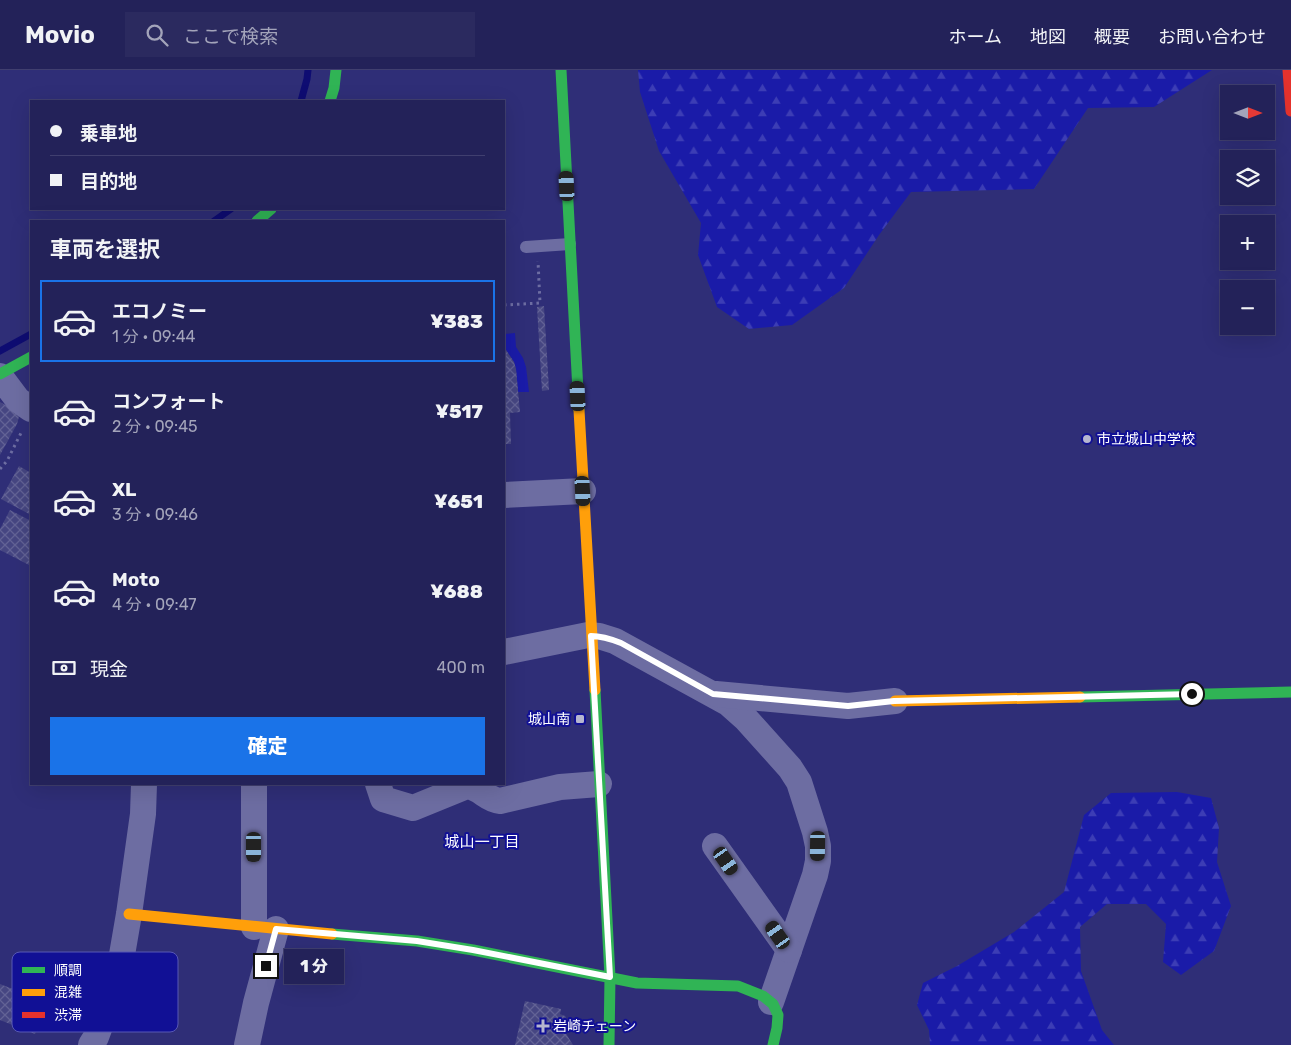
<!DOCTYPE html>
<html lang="ja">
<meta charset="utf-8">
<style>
body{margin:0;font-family:Rubik,"Noto Sans JP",sans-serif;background:#2b2a5f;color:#f1f3f6;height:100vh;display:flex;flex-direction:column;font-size:19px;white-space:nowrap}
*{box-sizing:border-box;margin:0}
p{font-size:16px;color:#a3a4ba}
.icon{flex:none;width:28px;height:28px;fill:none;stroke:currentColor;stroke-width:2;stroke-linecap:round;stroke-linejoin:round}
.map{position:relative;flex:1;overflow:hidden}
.panel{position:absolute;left:30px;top:150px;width:475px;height:565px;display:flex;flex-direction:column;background:#232259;border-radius:0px;box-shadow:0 5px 20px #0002,0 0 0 1px #403f6f}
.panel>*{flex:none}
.hud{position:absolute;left:30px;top:30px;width:475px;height:110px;border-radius:0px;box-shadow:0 5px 20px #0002,0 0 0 1px #403f6f;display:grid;align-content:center;height:110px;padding:0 20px;background:#232259}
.needle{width:32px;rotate:90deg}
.buttons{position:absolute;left:1220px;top:15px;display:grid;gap:10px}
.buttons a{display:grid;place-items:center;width:55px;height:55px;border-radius:0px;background:#232259;box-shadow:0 5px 20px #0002,0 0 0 1px #403f6f;font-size:25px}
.end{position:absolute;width:22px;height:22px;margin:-11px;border:6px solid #fff;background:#111;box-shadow:0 0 0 2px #111}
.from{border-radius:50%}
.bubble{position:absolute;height:35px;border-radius:0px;background:#232259;box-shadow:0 5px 20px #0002,0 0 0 1px #403f6f;font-size:16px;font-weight:800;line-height:35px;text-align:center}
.car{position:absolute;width:15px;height:30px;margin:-15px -8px;border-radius:6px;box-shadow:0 0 4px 1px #0007;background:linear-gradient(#222 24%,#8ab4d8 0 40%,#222 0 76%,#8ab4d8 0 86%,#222 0)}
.hud b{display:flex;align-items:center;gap:18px;height:48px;font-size:19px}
.hud b+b{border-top:1px solid #403f6f}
.hud i{width:12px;height:12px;background:#f1f3f6}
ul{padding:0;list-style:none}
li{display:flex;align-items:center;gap:15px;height:82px;margin:0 10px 8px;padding:0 10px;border:2px solid transparent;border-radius:0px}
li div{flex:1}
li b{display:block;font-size:19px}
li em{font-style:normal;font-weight:800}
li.selected{border-color:#1a73e8}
li>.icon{width:45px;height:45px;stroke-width:1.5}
h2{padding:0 20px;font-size:22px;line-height:60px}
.pay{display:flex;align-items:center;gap:12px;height:55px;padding:0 20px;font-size:19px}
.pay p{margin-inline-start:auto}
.cta{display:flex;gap:10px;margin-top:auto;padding:10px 20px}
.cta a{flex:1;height:58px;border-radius:0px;background:#1a73e8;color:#fff;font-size:20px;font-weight:800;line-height:58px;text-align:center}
header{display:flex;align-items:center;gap:30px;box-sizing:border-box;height:70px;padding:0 25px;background:#232259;border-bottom:1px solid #403f6f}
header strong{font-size:24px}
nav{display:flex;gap:28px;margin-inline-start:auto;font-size:18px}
.search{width:350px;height:45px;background:#2b2a5f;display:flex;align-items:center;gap:12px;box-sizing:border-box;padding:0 18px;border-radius:0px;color:#a3a4ba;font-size:19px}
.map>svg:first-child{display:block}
.green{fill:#1a1ba8}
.forest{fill:url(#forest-firs)}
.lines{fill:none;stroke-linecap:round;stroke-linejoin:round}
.stream{stroke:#0e0c72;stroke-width:7}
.building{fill:url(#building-cross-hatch)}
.path{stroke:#6d6da2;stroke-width:3;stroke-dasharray:2.5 4;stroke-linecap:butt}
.lane{stroke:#6d6da2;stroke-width:12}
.street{stroke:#6d6da2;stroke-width:26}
.fast{stroke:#30b455;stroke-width:11}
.slow{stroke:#ff9f0a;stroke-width:11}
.jam{stroke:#e5322d;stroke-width:11}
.route{stroke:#fff;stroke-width:6}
.poi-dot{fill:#b6b6cf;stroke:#111095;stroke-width:2}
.labels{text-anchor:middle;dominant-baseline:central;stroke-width:4;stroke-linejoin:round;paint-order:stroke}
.poi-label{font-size:14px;fill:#fff;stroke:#111095;text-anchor:start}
.neighbourhood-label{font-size:15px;fill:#fff;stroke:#111095}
.key{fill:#111095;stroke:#5858b5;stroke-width:1}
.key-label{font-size:14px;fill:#fff}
</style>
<header>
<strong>Movio</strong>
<div class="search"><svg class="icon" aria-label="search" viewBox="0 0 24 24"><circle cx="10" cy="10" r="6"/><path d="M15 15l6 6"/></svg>ここで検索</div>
<nav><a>ホーム</a><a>地図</a><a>概要</a><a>お問い合わせ</a></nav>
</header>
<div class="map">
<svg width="1291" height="975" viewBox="0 0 1291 975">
<defs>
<pattern id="forest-firs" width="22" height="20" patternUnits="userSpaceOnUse" patternTransform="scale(1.25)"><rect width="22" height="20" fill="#1a1ba8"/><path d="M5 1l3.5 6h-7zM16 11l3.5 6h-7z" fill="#3c3db5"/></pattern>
<pattern id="building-cross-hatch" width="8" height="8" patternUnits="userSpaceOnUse" patternTransform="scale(1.25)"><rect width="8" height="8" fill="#464682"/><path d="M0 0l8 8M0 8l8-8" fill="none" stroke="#626295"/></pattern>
</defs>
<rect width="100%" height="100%" fill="#2f2e77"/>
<path class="green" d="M515,263L516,277L523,288L526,297L529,322H518L516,299L514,292L506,280L505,264Z"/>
<g class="forest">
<path d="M638,0H1212L1154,37L1088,38L1034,119L911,122L879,165L844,218L792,255L749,259L717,237L698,185L701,153L659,81L640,22Z"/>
<path d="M1177,722L1211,728L1219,758L1217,792L1231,836L1214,881L1181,905L1163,892L1166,854L1146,834H1107L1080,857L1081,901L1102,960L1114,975H930L929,960L917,935L923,913L957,896L1014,862L1064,822L1084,745L1111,723Z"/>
</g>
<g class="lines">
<g class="stream">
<path d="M301,31L307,9L308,0"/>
<path d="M214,151L231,139"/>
<path d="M0,281L31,264"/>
</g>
</g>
<g class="building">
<path d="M544,236L549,320L542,321L537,237Z"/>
<path d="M504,263H505L506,280L514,292L516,299L520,342L510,343L511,374H504Z"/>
<path d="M0,332L20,343L17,354L0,385Z"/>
<path d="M19,396L31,403V445L1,429Z"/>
<path d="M10,440L31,451V496L0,480V459Z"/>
<path d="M0,914L36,928L35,931L46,936L35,964L0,950Z"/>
<path d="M525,931L561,939L560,944L565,946L568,951L565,962L573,975H515Z"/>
</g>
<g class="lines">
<g class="path">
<path d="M504,235L540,233L538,191"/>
<path d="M0,399L7,391L22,361"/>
</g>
<path class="lane" d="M526,177L570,174"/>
<g class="street">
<path d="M0,306L18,330L31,339"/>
<path d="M504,425L583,421"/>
<path d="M504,582L588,565L599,566L615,571L728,633L746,649L790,698L799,712L815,762L818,776V791L815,805L771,932"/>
<path d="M716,624L848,636L895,631"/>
<path d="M254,714V857"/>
<path d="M378,714L383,729L413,738L467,716C481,718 487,730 500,731L560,717L599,714"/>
<path d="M715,776L789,880"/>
<path d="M91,975L96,967L118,908L129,844L143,744L144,714"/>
<path d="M247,975L256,933L276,859"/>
</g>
<g class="fast">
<path d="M561,0L579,340"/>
<path d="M330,31L334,18L336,0"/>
<path d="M257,151L271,139"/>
<path d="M0,304L31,287"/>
<path d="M595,620L610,907L609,975"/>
<path d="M1080,627L1291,622"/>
<path d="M332,864L417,871L473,880L637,913L738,916L763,926L773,934L778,945L777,958L773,975"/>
</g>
<g class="slow">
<path d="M579,340L595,620"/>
<path d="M895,631L1080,627"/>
<path d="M129,844L332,864"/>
</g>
<path class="jam" d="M1288,0L1291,41"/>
</g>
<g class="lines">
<path class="route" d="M266,896L276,859L417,871L473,880L610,907L591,566C602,566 611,569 621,573L713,624L848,636L894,631L1192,624"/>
</g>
<g class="poi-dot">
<circle cx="1087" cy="369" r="5"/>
<rect x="575" y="644" width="10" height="10" rx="2.5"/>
<path d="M540.5 948.5h5v5h5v5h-5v5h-5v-5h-5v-5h5z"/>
</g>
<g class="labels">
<g class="poi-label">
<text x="1097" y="369">市立城山中学校</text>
<text x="570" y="649" text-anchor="end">城山南</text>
<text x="553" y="956">岩崎チェーン</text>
</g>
<g class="neighbourhood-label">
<text x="482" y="772">城山一丁目</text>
</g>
</g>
<rect x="12" y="882" width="166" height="80" rx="8" class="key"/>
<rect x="22" y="897" width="23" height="6" fill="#30b455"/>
<rect x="22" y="919" width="23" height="7" fill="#ff9f0a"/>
<rect x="22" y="942" width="23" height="6" fill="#e5322d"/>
<g class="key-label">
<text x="54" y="905">順調</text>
<text x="54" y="927">混雑</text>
<text x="54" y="950">渋滞</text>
</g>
</svg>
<div class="buttons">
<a><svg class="needle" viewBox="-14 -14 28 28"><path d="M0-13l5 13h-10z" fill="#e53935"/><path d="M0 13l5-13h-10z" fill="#a3a4ba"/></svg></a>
<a><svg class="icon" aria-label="layers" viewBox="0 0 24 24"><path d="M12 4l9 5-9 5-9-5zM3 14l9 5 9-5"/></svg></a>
<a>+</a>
<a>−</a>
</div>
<i class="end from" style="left:1192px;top:624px"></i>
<i class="end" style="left:266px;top:896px"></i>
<div class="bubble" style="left:284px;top:879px;width:60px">1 分</div>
<i class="car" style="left:567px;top:116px;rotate:357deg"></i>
<i class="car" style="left:578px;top:326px;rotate:357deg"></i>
<i class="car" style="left:583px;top:421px;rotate:177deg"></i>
<i class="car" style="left:818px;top:776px;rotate:181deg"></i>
<i class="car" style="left:254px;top:777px;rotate:180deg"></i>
<i class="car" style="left:726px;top:791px;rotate:145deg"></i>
<i class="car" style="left:778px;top:865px;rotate:325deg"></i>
<div class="hud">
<b><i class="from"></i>乗車地</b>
<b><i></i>目的地</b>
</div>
<section class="panel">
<h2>車両を選択</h2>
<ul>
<li class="selected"><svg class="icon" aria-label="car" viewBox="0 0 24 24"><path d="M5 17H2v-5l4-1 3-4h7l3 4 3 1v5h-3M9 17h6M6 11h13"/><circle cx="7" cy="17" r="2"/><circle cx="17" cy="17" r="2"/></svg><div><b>エコノミー</b><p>1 分 · 09:44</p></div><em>¥383</em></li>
<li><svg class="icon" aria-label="car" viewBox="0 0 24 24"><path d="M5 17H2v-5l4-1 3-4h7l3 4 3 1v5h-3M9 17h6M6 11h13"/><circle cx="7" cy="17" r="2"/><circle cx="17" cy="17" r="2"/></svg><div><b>コンフォート</b><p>2 分 · 09:45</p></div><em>¥517</em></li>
<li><svg class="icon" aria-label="car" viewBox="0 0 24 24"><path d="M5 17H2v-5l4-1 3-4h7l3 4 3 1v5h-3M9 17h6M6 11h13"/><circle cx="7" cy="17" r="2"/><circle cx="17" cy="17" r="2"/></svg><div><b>XL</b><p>3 分 · 09:46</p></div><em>¥651</em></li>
<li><svg class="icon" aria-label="car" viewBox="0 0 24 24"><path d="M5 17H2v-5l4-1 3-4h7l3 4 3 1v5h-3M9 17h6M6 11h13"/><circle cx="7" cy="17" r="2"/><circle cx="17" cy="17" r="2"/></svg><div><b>Moto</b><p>4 分 · 09:47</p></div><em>¥688</em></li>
</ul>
<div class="pay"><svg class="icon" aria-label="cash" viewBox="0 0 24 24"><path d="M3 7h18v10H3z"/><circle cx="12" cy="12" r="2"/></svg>現金<p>400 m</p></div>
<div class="cta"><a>確定</a></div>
</section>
</div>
